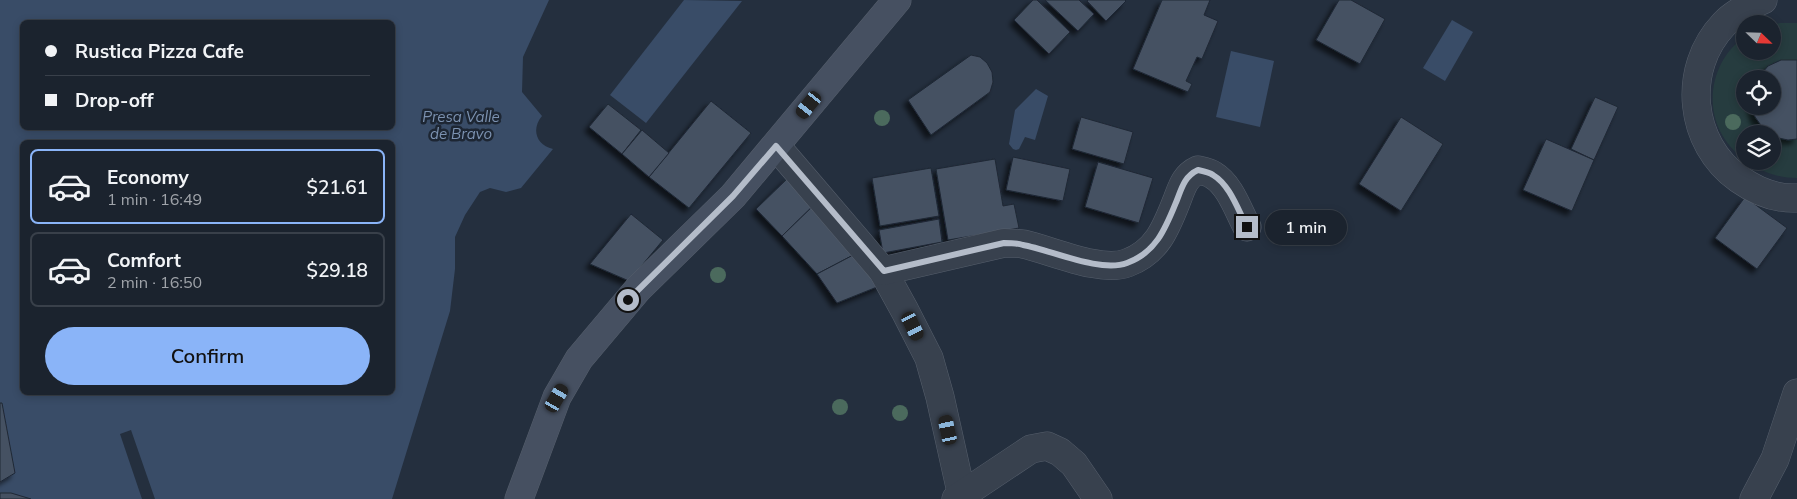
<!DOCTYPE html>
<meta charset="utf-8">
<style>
body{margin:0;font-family:Mulish,sans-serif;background:#282f3a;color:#f1f3f6;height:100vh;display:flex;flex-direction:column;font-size:19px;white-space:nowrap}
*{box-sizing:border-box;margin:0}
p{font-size:16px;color:#a0a4aa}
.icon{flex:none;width:28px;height:28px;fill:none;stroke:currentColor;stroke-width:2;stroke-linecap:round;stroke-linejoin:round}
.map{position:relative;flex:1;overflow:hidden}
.details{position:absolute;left:20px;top:140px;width:375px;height:255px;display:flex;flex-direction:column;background:#1b232e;border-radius:8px;box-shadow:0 2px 8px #0003,0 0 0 1px #39404a}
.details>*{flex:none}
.top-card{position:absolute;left:20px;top:20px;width:375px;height:110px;border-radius:8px;box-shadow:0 2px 8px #0003,0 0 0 1px #39404a;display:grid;align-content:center;height:110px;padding:0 25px;background:#1b232e}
.needle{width:32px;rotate:113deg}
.tools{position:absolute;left:1736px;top:15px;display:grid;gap:10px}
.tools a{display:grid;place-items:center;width:45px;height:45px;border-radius:50%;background:#1b232e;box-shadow:0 2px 8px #0003,0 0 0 1px #39404a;font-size:25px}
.end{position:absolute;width:22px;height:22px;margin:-11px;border:6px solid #b4bcc9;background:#111;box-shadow:0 0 0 2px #111}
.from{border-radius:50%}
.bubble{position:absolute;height:35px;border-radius:18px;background:#1b232e;box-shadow:0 2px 8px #0003,0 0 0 1px #39404a;font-size:16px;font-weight:600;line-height:35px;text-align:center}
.car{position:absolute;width:15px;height:30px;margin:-15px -8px;border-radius:6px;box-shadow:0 0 4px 1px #0007;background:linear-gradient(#222 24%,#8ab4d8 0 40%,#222 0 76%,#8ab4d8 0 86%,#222 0)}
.top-card b{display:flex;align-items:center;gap:18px;height:48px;font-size:19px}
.top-card b+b{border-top:1px solid #39404a}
.top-card i{width:12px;height:12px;background:#f1f3f6}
ul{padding:9px 0 0;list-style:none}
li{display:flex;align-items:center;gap:15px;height:75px;margin:0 10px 8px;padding:0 15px;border:2px solid #39404a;border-radius:8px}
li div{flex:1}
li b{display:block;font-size:19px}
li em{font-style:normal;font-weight:600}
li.active{border-color:#8ab4f8}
li>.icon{width:45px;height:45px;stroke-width:1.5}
.button{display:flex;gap:10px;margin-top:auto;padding:10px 25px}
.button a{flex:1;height:58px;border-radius:30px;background:#8ab4f8;color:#111;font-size:20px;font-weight:600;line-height:58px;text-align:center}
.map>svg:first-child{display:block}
.green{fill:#263c3f;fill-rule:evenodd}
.water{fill:#394c67;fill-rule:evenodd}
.pier{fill:#242f3e}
.building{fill:#455162;stroke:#1f2835;filter:url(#shadow)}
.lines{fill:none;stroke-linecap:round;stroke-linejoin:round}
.minor-casing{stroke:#565f6c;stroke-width:29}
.secondary-casing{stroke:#565f6c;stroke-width:29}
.minor{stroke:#38414e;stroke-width:28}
.secondary{stroke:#465061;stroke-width:28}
.tree{fill:#4b6a5d}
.route{stroke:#b4bcc9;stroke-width:6}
.labels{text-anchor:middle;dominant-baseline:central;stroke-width:5;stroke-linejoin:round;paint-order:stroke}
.water-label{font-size:15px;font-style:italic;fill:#7c92b1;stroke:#1d2633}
</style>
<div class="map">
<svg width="1797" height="499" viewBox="0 0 1797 499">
<defs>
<filter id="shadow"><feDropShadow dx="-4.5" dy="4.5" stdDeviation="2.5" flood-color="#0009"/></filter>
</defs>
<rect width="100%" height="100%" fill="#242f3e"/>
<path class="green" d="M1780,23H1797V178C1778,178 1763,172 1746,162L1745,161H1772V134H1745V161C1735,152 1726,143 1720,131C1704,99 1715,56 1745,37V51H1772L1773,25ZM1745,79H1772V106H1745Z"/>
<g class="water">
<path d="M0,0H549L523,57L522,92L542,116C531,129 536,145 553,149L521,188L506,192L490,188L480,192L465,215L455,237V269L450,311L392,499H0ZM22,22H392V128H22ZM22,142H392V392H22Z"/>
<path d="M684,0L742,1L646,123L610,95Z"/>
<path d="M1452,20L1473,32L1445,81L1423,68Z"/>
<path d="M1231,51L1274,61L1260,127L1216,117Z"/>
<path d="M1036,89L1048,96L1035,140L1025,137L1019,149L1016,150L1013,149L1009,144L1015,110Z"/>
</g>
<path class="pier" d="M131,430L155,499H142L120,434Z"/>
<g class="building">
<path d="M1033,0H1037L1070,32L1049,54L1014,20Z"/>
<path d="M1045,0H1079L1094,14L1078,31Z"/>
<path d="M1088,0H1125L1126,1L1106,21L1087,1Z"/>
<path d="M1162,0H1210L1204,15L1218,21L1202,59L1197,57L1186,81L1192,84L1188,92L1133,69Z"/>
<path d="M1339,0H1351L1385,19L1360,64L1316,40Z"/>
<path d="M971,55L980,57L987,63L992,72L993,82L990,92L931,135L908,100Z"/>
<path d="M1781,60H1797V139L1788,140L1774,137L1772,134L1763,128L1755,117L1752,106H1772V79H1757L1768,66Z"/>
<path d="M1595,97L1618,107L1594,160L1571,149Z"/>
<path d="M711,101L751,133L689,208L649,177Z"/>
<path d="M608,104L641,130L622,154L589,127Z"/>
<path d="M1081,117L1133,132L1124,164L1072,149Z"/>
<path d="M1401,117L1443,144L1401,211L1359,184Z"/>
<path d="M642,130L669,153L649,177L622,154Z"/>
<path d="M1546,139L1594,160L1572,211L1523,190Z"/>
<path d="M1013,157L1070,169L1063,201L1006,190Z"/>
<path d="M995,159L1003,206L1014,204L1019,228L948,240L936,169Z"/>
<path d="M1098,162L1153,178L1139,223L1085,207Z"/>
<path d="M931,168L939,216L880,226L872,178Z"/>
<path d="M789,177L815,204L782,236L756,209Z"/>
<path d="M1745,197L1787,228L1757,269L1715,238Z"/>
<path d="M815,204L859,252L817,274L782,236Z"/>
<path d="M631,214L663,240L629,281L590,264Z"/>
<path d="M939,219L942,242L883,253L879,230Z"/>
<path d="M859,252L882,285L837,303L817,274Z"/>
<path d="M0,403H2L15,473L0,482Z"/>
<path d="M0,493H11L31,499H0Z"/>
</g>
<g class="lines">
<g class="minor-casing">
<g id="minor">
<path d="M1763,0C1749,6 1734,13 1724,24C1681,69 1689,144 1739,179C1756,191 1777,199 1797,198"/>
<path d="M776,146L883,271L905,311L929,358L940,397L962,496"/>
<path d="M883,271L1004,243C1010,243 1017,243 1023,244C1051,250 1100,273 1127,263C1157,252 1166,228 1177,200C1182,187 1185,176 1198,170C1203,171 1209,172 1213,175C1230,185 1238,210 1247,227"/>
<path d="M956,499L1031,449L1047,446L1060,452L1074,464L1098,499"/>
<path d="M1754,499L1775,459L1797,393"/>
</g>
</g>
<g class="secondary-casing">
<path id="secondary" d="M519,499L557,397L579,359L638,289L733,196L897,0"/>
</g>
<use href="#minor" class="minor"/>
<use href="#secondary" class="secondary"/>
</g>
<g class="tree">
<circle cx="882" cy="118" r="8"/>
<circle cx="1733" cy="122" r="8"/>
<circle cx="718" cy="275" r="8"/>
<circle cx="840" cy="407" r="8"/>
<circle cx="900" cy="413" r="8"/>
</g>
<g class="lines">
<path class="route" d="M628,300L733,196L776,146L884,271L1004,243C1010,243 1017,243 1023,245C1051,250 1100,273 1127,263C1157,252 1166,227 1177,200C1182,187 1185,176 1198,170C1203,171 1209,172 1213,175C1230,185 1238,210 1247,227"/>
</g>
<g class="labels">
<g class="water-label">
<text x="461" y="116">Presa Valle<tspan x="461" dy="17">de Bravo</tspan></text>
</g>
</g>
</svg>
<div class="tools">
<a><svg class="needle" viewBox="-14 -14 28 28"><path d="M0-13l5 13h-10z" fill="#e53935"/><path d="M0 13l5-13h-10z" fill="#a0a4aa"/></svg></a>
<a><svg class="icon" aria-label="locate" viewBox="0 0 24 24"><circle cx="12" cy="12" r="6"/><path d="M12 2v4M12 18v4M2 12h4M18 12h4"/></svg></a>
<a><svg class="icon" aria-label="layers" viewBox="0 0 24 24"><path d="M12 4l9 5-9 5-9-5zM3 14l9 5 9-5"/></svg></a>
</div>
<i class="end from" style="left:628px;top:300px"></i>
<i class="end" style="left:1247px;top:227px"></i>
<div class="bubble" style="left:1265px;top:210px;width:82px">1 min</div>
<i class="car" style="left:809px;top:105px;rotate:219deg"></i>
<i class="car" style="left:913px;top:326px;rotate:154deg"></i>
<i class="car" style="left:557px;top:398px;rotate:30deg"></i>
<i class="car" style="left:948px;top:430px;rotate:348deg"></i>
<div class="top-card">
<b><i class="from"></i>Rustica Pizza Cafe</b>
<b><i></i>Drop-off</b>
</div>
<section class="details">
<ul>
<li class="active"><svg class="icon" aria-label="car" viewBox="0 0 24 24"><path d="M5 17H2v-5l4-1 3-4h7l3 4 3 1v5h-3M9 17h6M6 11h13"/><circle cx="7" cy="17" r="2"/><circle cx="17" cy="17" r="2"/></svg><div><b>Economy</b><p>1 min · 16:49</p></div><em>$21.61</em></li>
<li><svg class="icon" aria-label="car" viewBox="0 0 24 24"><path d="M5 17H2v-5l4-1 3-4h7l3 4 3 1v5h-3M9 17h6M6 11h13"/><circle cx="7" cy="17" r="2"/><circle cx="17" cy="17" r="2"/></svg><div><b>Comfort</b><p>2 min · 16:50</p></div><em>$29.18</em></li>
</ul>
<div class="button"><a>Confirm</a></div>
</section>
</div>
